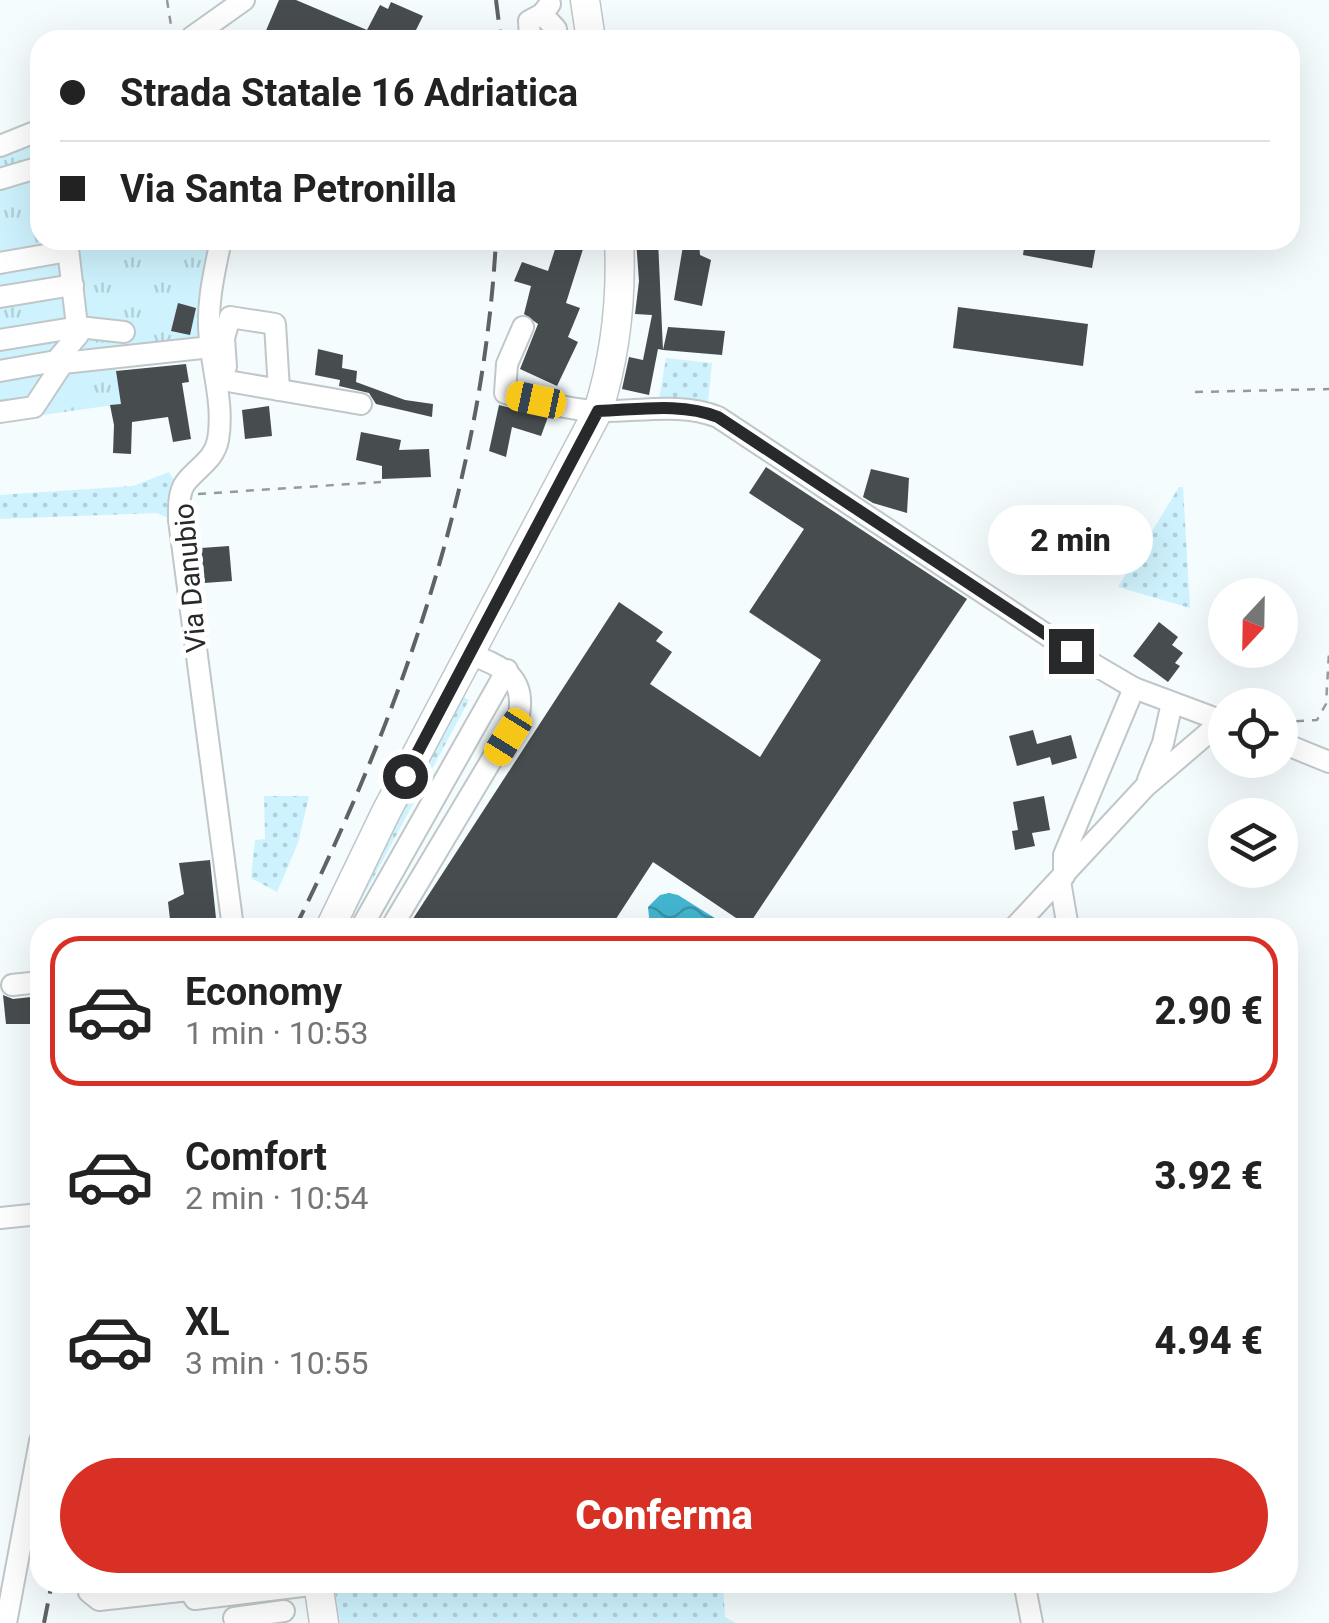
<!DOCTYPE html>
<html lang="it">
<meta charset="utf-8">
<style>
body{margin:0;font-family:Roboto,sans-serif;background:#f2f2f2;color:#222;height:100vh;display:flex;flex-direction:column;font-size:38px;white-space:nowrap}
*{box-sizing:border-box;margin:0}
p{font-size:32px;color:#767676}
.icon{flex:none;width:55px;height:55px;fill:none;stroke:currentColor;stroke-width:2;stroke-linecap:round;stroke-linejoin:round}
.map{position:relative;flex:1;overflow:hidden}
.panel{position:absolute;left:30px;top:918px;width:1268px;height:675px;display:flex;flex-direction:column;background:#fff;border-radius:30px;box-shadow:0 10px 40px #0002}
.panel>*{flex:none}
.hud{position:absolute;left:30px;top:30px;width:1270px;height:220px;border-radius:30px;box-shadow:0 10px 40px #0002;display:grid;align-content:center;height:220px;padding:0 30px;background:#fff}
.needle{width:65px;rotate:202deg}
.fabs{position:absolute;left:1208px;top:578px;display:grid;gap:20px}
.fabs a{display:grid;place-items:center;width:90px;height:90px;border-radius:50%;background:#fff;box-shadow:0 10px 40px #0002;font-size:50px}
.end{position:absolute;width:45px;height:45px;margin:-22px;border:12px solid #27292a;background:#fff;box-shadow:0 0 0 5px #fff}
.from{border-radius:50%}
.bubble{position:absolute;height:70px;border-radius:35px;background:#fff;box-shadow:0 10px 40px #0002;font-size:32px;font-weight:800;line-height:70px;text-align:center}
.car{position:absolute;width:30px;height:60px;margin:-30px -15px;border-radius:12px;box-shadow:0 0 8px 2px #0007;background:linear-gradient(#f5c518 24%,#345 0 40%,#f5c518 0 76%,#345 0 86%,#f5c518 0)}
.hud b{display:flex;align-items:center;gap:35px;height:95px;font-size:38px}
.hud b+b{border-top:2px solid #e0e0e0}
.hud i{width:25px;height:25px;background:#222}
ul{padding:18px 0 0;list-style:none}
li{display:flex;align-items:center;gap:30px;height:150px;margin:0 20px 15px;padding:0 10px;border:5px solid transparent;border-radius:30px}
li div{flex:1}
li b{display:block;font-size:38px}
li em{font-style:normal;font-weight:800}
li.active{border-color:#d93025}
li>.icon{width:90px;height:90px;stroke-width:1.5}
.cta{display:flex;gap:20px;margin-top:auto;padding:20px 30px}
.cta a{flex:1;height:115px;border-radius:60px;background:#d93025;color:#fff;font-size:40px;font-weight:800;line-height:115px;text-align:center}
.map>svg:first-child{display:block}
.grass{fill:url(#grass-dots)}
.park{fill:url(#park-tufts)}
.water{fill:url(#water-waves)}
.building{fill:#474d4f}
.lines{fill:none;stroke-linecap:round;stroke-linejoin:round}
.minor-casing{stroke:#c0c7c9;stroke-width:24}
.major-casing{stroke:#c0c7c9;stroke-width:31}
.path{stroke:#959a9b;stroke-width:2.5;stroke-dasharray:8 8;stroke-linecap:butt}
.minor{stroke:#fff;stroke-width:20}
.major{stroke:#fff;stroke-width:28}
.rail{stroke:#606364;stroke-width:4;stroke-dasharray:20 10;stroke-linecap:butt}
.route{stroke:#27292a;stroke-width:12}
.labels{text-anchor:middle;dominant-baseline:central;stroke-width:10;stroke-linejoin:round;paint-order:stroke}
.street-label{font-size:28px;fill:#27292a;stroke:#fff}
</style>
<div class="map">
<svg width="1329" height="1623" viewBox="0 0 1329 1623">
<defs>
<pattern id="grass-dots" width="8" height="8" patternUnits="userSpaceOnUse" patternTransform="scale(2.5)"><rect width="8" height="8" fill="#cef3fe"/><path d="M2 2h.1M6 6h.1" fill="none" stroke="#b1d0da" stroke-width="1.8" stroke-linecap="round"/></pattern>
<pattern id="park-tufts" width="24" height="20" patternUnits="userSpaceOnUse" patternTransform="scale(2.5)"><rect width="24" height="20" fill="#cef3fe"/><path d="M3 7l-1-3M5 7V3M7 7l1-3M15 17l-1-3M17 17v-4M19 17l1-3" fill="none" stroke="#b1d0da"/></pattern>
<pattern id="water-waves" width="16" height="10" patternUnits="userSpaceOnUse" patternTransform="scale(2.5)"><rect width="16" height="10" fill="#44b6d2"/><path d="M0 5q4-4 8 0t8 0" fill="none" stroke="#3994ab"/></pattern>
</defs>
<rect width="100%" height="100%" fill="#f5fcfe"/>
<g class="grass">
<path d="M666,358L712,363L708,403L659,399Z"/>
<path d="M169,472L174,480V521L157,513L0,519V495L133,486Z"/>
<path d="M1179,487H1183L1190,608L1118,587Z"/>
<path d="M464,697L469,700L347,927L337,928L447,718Z"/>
<path d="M264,796H309L298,843L277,892L251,878L255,840L265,839Z"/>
<path d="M334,1583H723L725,1617L736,1623H340Z"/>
</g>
<path class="park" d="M40,137V240H223L207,343L115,357L121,404L0,421V152Z"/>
<path class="water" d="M669,893L678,895L729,927H650L648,907L660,895Z"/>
<g class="building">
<path d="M279,0H296L367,30L380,5L388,9L391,2L423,16L411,40H262Z"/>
<path d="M558,240L584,246L566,303L580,308L568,337L578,342L557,386L520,369L538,324L524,314L531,286L514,281L522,262L548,271Z"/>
<path d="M636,240H658L663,350L658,349L649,395L622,389L629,357L643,360L652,315L635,314L639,281Z"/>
<path d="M684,240L699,242L700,255L711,260L702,306L674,300Z"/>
<path d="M1025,240H1097L1092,268L1023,255Z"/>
<path d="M178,303L196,308L190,335L171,331Z"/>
<path d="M958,307L1088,324L1083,366L953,348Z"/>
<path d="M668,327L725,331L722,355L663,350Z"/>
<path d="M318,349L343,355L342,368L357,371L356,382L405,400L433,404L432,417L376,404L369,393L339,386L340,380L315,375Z"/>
<path d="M186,364L189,382L182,383L191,439L173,442L168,417L132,422L131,454L113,453L114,425L110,405L121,404L116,371Z"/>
<path d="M499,405L548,417L541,436L512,427L506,457L489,451Z"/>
<path d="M269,406L272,436L245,439L242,410Z"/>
<path d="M361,432L401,440L399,450L429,449L431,477L382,479V466L356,460Z"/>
<path d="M766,467L967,599L748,926L653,862L610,928H407L619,602L663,632L656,641L672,652L650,684L760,757L821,660L749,612L804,529L749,493Z"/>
<path d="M871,469L909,478L907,513L873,503L863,497Z"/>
<path d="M229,546L232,581L204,583L201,548Z"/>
<path d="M1159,622L1178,637L1172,645L1183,653L1175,663L1180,666L1168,682L1133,656Z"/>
<path d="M1033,730L1037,744L1071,735L1077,758L1052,765L1050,757L1017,766L1009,736Z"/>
<path d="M1044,796L1050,830L1032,833L1035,846L1015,850L1012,831L1018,830L1013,802Z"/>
<path d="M210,860L217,928H171L168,902L184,894L179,863Z"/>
<path d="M3,995L13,999L40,996V1024H6Z"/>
</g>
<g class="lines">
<g class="minor-casing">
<g id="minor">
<path d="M542,14L556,29L557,40"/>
<path d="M192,37L244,0"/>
<path d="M530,40L529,21L542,14L550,4"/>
<path d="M0,146L40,130"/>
<path d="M0,179L40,167"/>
<path d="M221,240C214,273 206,306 210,340C213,373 224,406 218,440C214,460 198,467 186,482C178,492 179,508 179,520L233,928"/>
<path d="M0,263L68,251"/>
<path d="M0,297L73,285"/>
<path d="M523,327L507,364L505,393C536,400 568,410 599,411C638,412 681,402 718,417L1071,651L1134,688L1225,722"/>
<path d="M0,340L79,327L124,332"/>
<path d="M226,367L224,338L230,317L275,324L279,390"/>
<path d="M0,371L56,361L78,335L67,240"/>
<path d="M216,379L361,404"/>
<path d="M0,412L34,407L63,363L211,347"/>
<path d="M1280,742L1329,762"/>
<path d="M1148,780L1163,743L1172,703"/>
<path d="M1064,876V855L1134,688"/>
<path d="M1060,881L1068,928"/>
<path d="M361,928L507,670"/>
<path d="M391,928L519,714C526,676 500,665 469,654"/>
<path d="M1014,928L1145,787L1222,721"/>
<path d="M12,985L40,982"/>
<path d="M0,1218L40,1214"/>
<path d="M89,1582V1592L99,1600L189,1590L195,1599L319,1584"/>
<path d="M1024,1582L1032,1623"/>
<path d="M234,1618L284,1611"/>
<path d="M6,1623L40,1441"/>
</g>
</g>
<g class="major-casing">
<g id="major">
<path d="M585,0L591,40"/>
<path d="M330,928L386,812L598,411C616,354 622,300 619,240"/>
<path d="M318,1582L324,1623"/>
</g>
</g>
<g class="path">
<path d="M167,0L172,32"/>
<path d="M159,40L170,33"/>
<path d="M1195,392L1329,389"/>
<path d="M198,494L381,482"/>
<path d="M1280,722L1317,720L1326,704L1329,653"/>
</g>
<use href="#minor" class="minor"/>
<use href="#major" class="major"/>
<g class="rail">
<path d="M496,0L501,40"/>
<path d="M295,928C401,714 483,481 496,240"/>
<path d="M44,1623L52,1582"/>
</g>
</g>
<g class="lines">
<path class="route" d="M405,776L598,411C636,410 681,402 718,417L1071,651"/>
</g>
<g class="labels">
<g class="street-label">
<text transform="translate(190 578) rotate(-95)">Via Danubio</text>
</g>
</g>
</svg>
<div class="fabs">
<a><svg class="needle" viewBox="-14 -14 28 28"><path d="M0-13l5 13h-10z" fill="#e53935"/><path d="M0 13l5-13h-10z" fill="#767676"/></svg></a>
<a><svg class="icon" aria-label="locate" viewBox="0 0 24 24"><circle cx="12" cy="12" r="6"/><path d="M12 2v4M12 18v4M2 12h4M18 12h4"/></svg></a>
<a><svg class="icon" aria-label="layers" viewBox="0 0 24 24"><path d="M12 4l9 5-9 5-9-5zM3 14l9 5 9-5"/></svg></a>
</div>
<i class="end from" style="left:405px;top:776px"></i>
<i class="end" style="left:1071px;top:651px"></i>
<div class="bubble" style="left:988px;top:505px;width:165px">2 min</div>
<i class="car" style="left:536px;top:400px;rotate:282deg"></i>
<i class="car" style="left:508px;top:737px;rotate:212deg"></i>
<div class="hud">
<b><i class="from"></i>Strada Statale 16 Adriatica</b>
<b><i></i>Via Santa Petronilla</b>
</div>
<section class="panel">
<ul>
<li class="active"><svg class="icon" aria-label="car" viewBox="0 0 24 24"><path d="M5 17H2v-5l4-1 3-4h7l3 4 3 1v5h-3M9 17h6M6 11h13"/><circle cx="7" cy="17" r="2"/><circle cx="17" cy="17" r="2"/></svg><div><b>Economy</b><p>1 min · 10:53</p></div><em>2.90 €</em></li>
<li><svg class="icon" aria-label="car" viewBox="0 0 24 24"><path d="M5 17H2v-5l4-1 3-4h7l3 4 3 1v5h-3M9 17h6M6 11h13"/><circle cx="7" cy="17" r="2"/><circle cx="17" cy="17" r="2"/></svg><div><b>Comfort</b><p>2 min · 10:54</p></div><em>3.92 €</em></li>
<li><svg class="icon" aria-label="car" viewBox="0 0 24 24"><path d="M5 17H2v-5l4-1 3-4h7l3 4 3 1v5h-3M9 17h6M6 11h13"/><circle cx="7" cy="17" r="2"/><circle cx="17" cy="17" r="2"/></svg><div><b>XL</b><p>3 min · 10:55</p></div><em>4.94 €</em></li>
</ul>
<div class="cta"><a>Conferma</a></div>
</section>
</div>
